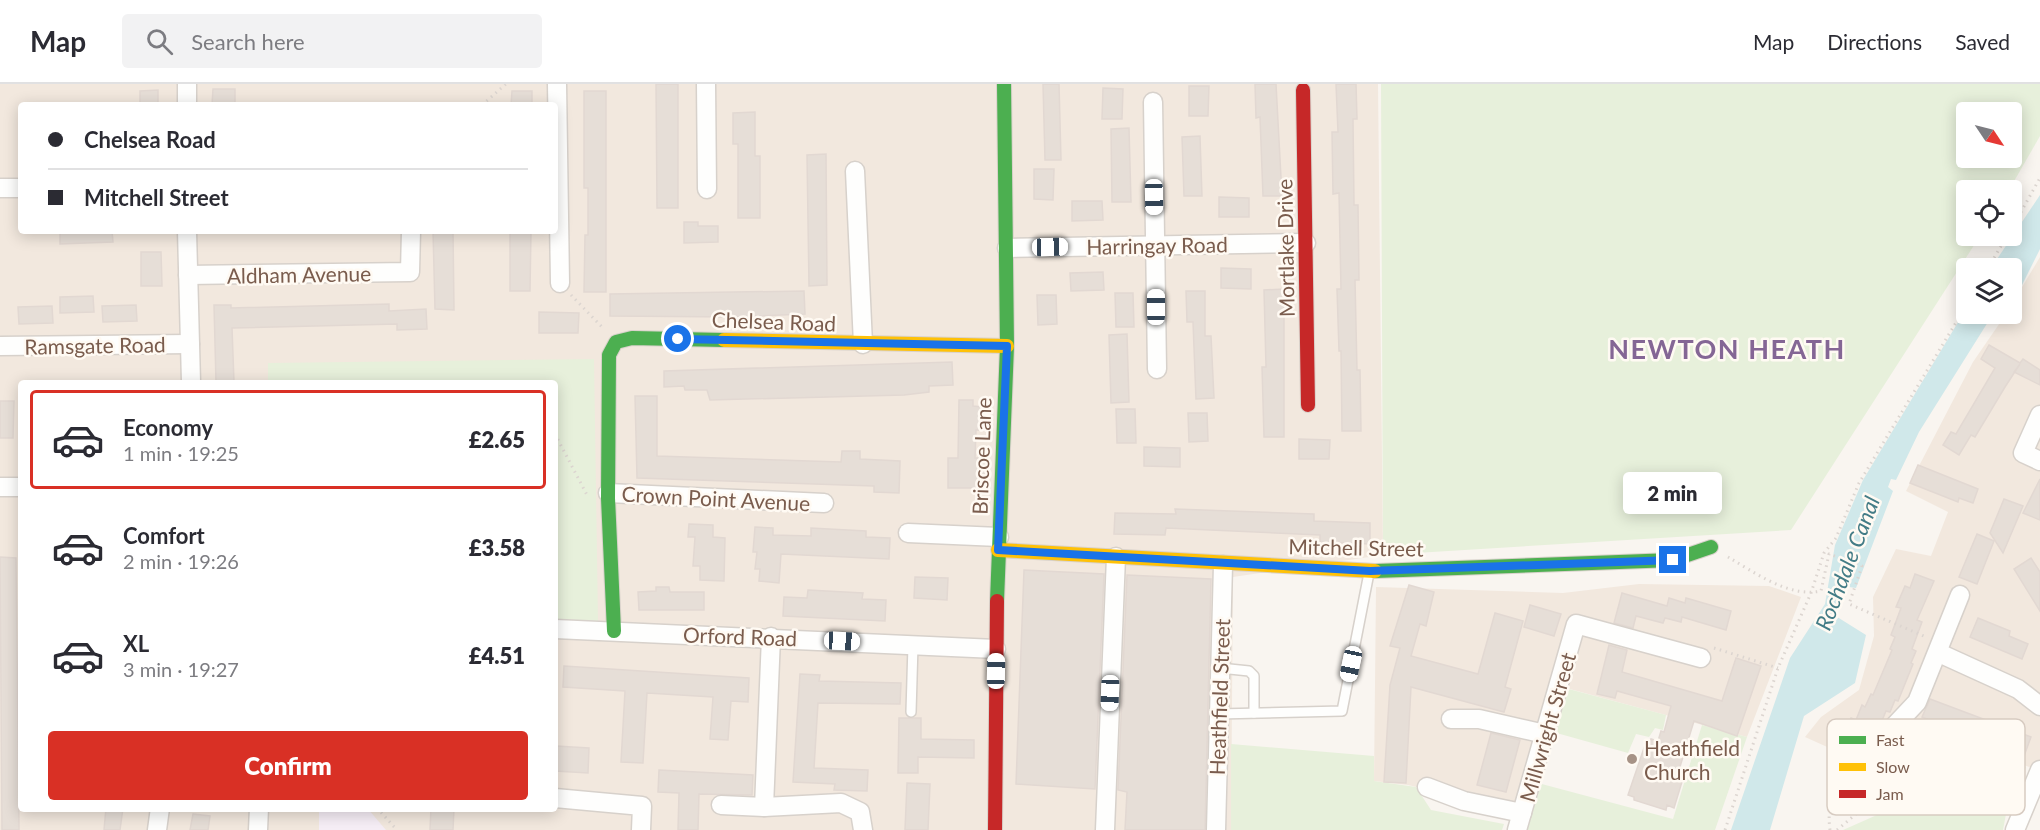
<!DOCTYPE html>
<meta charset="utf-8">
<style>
body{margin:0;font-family:Lato,sans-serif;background:#f2f2f3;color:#2b2b33;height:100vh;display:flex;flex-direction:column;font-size:22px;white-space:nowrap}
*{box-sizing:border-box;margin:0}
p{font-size:20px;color:#7c7c81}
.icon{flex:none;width:33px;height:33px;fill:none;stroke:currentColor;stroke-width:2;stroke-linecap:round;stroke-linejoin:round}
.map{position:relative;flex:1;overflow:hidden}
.panel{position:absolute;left:18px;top:296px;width:540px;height:432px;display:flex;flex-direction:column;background:#fff;border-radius:6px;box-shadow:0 3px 15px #0003}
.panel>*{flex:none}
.banner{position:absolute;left:18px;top:18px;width:540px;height:132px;border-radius:6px;box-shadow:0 3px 15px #0003;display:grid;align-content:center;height:132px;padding:0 30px;background:#fff}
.needle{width:39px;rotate:125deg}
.controls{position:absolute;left:1956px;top:18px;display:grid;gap:12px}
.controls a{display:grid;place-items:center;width:66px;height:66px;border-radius:6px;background:#fff;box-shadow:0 3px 15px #0003;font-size:30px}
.end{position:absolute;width:27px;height:27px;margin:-14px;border:8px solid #1a73e8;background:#fff;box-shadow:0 0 0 3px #fff}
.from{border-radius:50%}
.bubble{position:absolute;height:42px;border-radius:6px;background:#fff;box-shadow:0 3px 15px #0003;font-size:20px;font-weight:800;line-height:42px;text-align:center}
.car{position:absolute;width:18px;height:36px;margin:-18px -9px;border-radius:8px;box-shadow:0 0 4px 2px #0007;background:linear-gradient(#fff 24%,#345 0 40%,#fff 0 76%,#345 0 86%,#fff 0)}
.banner b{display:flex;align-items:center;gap:21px;height:57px;font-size:22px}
.banner b+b{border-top:2px solid #e1e1e2}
.banner i{width:15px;height:15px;background:#2b2b33}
ul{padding:10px 0 0;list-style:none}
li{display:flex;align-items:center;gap:18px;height:99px;margin:0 12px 9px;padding:0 18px;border:3px solid transparent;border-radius:6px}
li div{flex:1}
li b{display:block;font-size:22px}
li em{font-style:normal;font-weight:800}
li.current{border-color:#d93025}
li>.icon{width:54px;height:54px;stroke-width:1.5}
.action{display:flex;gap:12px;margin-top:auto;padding:12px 30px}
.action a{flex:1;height:69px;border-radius:6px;background:#d93025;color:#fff;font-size:24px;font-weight:800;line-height:69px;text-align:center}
header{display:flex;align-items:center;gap:36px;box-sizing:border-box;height:84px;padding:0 30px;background:#fff;border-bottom:2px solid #e1e1e2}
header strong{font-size:28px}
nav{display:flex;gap:33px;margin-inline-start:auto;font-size:21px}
.search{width:420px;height:54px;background:#f2f2f3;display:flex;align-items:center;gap:15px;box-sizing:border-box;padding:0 21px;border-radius:6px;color:#7c7c81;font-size:22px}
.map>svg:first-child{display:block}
.residential{fill:#f2e8de;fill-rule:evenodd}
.education{fill:#f6eef6}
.green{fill:#e7f0db;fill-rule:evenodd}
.water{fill:#d0e8ea}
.building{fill:#e6ded7;stroke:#e2d8d2;stroke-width:1.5}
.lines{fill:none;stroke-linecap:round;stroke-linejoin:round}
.lane-casing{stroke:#d7d1cb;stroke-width:12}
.street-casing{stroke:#d7d1cb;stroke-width:21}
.fast-casing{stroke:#d9d2cb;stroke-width:16}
.slow-casing{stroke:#d9d2cb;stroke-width:16}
.jam-casing{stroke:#d9d2cb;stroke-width:16}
.path{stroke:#dcd5d0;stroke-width:3;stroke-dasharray:1.5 4.5;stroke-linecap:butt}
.lane{stroke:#fefefd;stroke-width:9}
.street{stroke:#fefefd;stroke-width:18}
.fast{stroke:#4caf50;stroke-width:14}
.slow{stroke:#ffc107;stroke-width:14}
.jam{stroke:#c62828;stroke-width:14}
.route{stroke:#1a73e8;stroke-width:8}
.poi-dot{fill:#a69286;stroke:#fffaf3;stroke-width:2}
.labels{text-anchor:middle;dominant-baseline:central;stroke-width:5;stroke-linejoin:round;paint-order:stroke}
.street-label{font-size:21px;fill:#7a5c4d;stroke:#fffaf3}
.poi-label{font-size:21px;fill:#7a5c4d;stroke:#fffaf3;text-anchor:start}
.water-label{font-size:22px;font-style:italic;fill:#437c86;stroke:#fffaf3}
.district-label{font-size:27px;font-weight:bold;letter-spacing:1.5px;fill:#846695;stroke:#fffaf3}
.key{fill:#fffaf3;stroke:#d7cbc1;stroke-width:1.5}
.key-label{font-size:16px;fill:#7a5c4d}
</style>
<header>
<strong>Map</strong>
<div class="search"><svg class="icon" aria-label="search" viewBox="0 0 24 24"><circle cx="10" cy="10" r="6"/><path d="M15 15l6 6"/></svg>Search here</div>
<nav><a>Map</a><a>Directions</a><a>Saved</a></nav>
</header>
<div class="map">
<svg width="2040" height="746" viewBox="0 0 2040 746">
<rect width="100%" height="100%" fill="#f9f5f0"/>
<g class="residential">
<path d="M0,0H1378L1383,471L1233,493L1231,746H0ZM21,21H555V147H21ZM21,298H555V724H21Z"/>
<path d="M2040,173V687L1911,639L1865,680L1805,653L1821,633L1859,606L1874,552L1873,513L1896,465L1931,472L1948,428L1906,407L1973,278L2006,230H2012V220Z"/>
<path d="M1639,500L1769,502L1801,513L1747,653L1566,604L1530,730L1408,701L1374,697L1376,503L1563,509Z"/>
</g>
<path class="education" d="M319,725H368L386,746H319Z"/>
<g class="green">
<path d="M1381,0H2040V52L2009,106H1966V152H1980L1791,446L1383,471ZM1966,28H2012V74H1966Z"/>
<path d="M594,275L598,537L555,535V298H268V279Z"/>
<path d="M1565,604L1666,631L1663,646L1655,644L1649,653L1636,650L1628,669L1553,648Z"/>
<path d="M1911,639L2026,683L2011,714L1991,708L1986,690L1967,682L1942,686L1932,676L1899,683L1863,695L1865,680Z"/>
<path d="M1702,641L1747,653L1715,746H1525L1538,699L1673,735Z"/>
<path d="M1231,660L1374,672V697L1416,703L1431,726L1504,740L1502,746H1231Z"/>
<path d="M1945,708L1970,713L2006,730L2003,746H1843L1895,723Z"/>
</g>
<g class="water">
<path d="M2040,111V165L2012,221V184H1991Z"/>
<path d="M1966,225V230H1993L1919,348L1896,396L1891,395L1888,403L1893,407L1856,504L1842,502L1834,531L1866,551L1855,599L1804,632L1770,746H1731L1790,574L1825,520L1835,461L1863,396Z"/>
</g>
<g class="building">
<path d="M656,0H678V124H657Z"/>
<path d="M1043,0H1059L1061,76H1045Z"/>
<path d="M1255,0H1276L1282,112H1263L1260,33L1256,34Z"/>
<path d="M1336,0H1356L1357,35H1353L1354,121H1358L1359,196H1355L1357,286H1360L1361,347H1342L1341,267H1339L1337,205H1341L1339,109L1333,110L1332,48H1338Z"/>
<path d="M1189,2H1209L1208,32H1189Z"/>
<path d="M1103,4L1123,5L1122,35H1102Z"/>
<path d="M213,5H235V21H212Z"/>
<path d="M158,6V21H140V7Z"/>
<path d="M512,7H532V21H511Z"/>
<path d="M584,7H606V208H584L585,151H588V104H584Z"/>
<path d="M755,28V72H760V134H738V60H733V29Z"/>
<path d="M1129,44L1131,118H1112L1111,45Z"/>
<path d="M1200,52L1202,112H1184L1182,53Z"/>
<path d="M826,70L827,201L809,202L807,71Z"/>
<path d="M1034,85H1054L1053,116L1034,115Z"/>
<path d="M1219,113L1249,114V133H1219Z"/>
<path d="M1072,117H1102L1103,136L1072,137Z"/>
<path d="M684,138H698V142H718V158L684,159Z"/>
<path d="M60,147H112L113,158L60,160Z"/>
<path d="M433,147H453L454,226L435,225Z"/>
<path d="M510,147H531L530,207H510Z"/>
<path d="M141,168H161L162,202H141Z"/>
<path d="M1221,184L1251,185V205L1221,204Z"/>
<path d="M1103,188L1104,206L1071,207L1070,189Z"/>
<path d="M1284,205V353H1264L1262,283H1266L1264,206Z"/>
<path d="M804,207L805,230L733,233L610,232V210Z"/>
<path d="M1186,207H1205V252H1211L1214,314L1196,315L1193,238H1187Z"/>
<path d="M1115,209H1133L1134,243H1116Z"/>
<path d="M1037,211H1056L1057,240L1038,241Z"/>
<path d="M93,212L94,228L60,229V213Z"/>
<path d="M389,220V227L426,225L427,245L397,246V240L232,244L234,298H216L214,221H231V224Z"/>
<path d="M136,221L137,237L103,238L102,222Z"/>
<path d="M52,222L53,239L19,240L18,223Z"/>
<path d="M539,228L579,229L578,249H539Z"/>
<path d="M1127,250L1129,318L1111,319L1109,251Z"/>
<path d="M1989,261L2020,279L2023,275L2040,286V301L2014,288L2020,280L2005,303L1975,353L1971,351L1959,371L1943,361L1951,348L1956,350L1995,284L1981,275Z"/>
<path d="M952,278L953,301L929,302V308L904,311L710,316L707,306H685L684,302L664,303V287Z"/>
<path d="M635,312H657V372L841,378L842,367H860V375L900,377L899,409L874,408V402L637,394Z"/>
<path d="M959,316H973V322L982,323L981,346H976L975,374H987L986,404H948V374H958Z"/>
<path d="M0,317H14L13,354H0Z"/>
<path d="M1116,325H1135L1136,359H1117Z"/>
<path d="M1188,329H1207L1208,357L1189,358Z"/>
<path d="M1299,355L1330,356L1329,375H1299Z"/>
<path d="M1144,363L1180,364V383L1144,382Z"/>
<path d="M1918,381L1978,405L1973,419L1959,414L1958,418L1910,399Z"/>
<path d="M2040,395V436L2023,429Z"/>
<path d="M2004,415L2023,422L2003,469L1990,449Z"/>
<path d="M1175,425L1314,430V437L1370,439V460L1320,458V451L1166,444L1165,451L1114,450L1115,429L1176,430Z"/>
<path d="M689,440L713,441V453L725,454L724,497L700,496V482H693L695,453H688Z"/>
<path d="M755,443L773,444V451L811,452V444L866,447V453L890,454L889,475L781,470L779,499L759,497L760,485H755L757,468H753Z"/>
<path d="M1977,450L1994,457L1977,500L1959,493Z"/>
<path d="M0,473L16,474L19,746H2Z"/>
<path d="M2031,474L2040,488V527L2014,485Z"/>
<path d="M1024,486L1104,490L1095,705L1016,700Z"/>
<path d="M1915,490L1934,497L1917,536L1922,538L1912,565L1916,567L1911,579L1913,580L1898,617L1895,616L1890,628L1886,627L1881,639L1876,637L1870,652L1865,649L1860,662L1842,655L1851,634L1856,636L1862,621L1865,623L1871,610L1873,611L1892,566L1890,565L1895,553L1891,551L1901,524L1896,523L1905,502L1910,504Z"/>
<path d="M1127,491L1211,495L1205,746H1125L1127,708L1118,706Z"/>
<path d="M915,493L948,494L947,516L914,514Z"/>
<path d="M1409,501L1434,508L1426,542L1420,540L1411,572L1478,590L1495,529L1523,537L1505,603L1511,605L1504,628L1411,603L1406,699L1384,698L1390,601L1400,564L1390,562Z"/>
<path d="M656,503H669L670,508H704V526H639L638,508L656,507Z"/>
<path d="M808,506L863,509L862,515L886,516L885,537L783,532L784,513L807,514Z"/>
<path d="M1622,509L1667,522L1669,514L1685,519L1686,514L1731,527L1726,546L1682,533L1681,538L1665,534L1663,539L1636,532L1633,544L1614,539Z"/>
<path d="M1530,521L1561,530L1554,552L1524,543Z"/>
<path d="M1978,534L2010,547L2009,552L2028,560L2022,575L1970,553Z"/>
<path d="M1609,561L1627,566L1622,588L1722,617L1736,574L1761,582L1737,652L1694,637L1679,686L1685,688L1674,724L1667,721L1666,726L1634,716V713L1628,711L1645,661L1649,662L1651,655L1658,657L1661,647L1664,648L1671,622L1617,607L1615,614L1597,610Z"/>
<path d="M564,582L749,594L748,618L731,617L728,656L710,655L713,613L647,609L643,679L621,678L625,607L563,603Z"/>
<path d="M800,590L820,591L819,597L901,599L900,620L818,619L814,684L868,686L867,707L834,706L835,700L793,698Z"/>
<path d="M1930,615L2031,653L2024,672L1922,633Z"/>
<path d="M899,634H921V655L974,656V674L918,673V689H898Z"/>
<path d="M1491,649L1520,656L1506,708L1477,701Z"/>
<path d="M556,662L589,664L588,689L555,687Z"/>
<path d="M659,686L753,691L752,711L699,710L698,746H678L679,709L658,708Z"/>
<path d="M907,699L930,700L928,746H905Z"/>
<path d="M106,724H123L120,746H104Z"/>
<path d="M431,724H454L453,746H430Z"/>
<path d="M193,730L210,732L208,746H190Z"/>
</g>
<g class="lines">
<g class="lane-casing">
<g id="lane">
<path d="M1220,584L1249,587L1254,592V629"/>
<path d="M911,628L913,561"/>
<path d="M1218,630L1342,627L1369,489"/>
<path d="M1864,722C1892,709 1924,699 1955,703C1977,706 2001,720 2021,728"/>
</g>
</g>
<g class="street-casing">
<g id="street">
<path d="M557,0L560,199"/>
<path d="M706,0L707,105"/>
<path d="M1153,18L1157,285"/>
<path d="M187,21V0"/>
<path d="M855,87L863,260"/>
<path d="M0,104H21"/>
<path d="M187,147L191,298"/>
<path d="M1007,164L1306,159"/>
<path d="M188,191L410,188L411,147"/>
<path d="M0,262L190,260"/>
<path d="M2040,331L2023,369L2040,377"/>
<path d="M0,403H21"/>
<path d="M608,409L824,419"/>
<path d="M908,449L999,453"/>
<path d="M555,545L996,565"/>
<path d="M771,553L764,723L841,719L860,728L863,746"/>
<path d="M1939,569L2018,605L2040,622"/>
<path d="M1451,635H1479L1545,650"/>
<path d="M1885,652L1917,618L1960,511"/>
<path d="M1427,703L1464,717L1522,729"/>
<path d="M555,714L642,722L641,746"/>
<path d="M721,721L764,723"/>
<path d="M157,746L160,724"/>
<path d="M258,746L259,724"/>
<path d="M1105,746L1116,473"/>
<path d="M1216,746L1223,481"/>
<path d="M1517,746L1576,540L1701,574"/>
<path d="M2015,746L2040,686"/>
</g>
</g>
<g class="fast-casing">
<g id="fast">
<path d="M1375,487L1673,476L1711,463"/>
<path d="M997,517L1007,262L1004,0"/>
<path d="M614,547L608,414L609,271L616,258L632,254L724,256"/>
</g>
</g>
<g class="slow-casing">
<g id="slow">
<path d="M724,256L1007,262"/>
<path d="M998,466L1375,487"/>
</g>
</g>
<g class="jam-casing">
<g id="jam">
<path d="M1303,6L1308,321"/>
<path d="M995,746L997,517"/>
</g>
</g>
<g class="path">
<path d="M482,21L506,0"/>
<path d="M2012,144L2040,94"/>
<path d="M1988,184L2007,152"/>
<path d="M571,211L602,243"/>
<path d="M555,350L587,411"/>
<path d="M1728,473C1754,488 1789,514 1821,507L1829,470L1862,482L1849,520L1926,553"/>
<path d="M1714,564L1778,584"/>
<path d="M377,724L397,746"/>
<path d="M1725,746L1778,584L1811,509L1824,469L1836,454L1859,399L1966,222"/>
<path d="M1830,746C1825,711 1842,680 1870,661"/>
<path d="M1837,746L1856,730"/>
</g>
<use href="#lane" class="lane"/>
<use href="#street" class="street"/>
<use href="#fast" class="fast"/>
<use href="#slow" class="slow"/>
<use href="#jam" class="jam"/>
</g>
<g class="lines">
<path class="route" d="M678,255L1007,262L998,466L1370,487L1673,476"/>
</g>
<circle class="poi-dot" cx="1632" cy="675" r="6"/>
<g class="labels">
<g class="street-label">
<text transform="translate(1157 161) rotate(-1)">Harringay Road</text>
<text transform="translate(1285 164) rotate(-91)">Mortlake Drive</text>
<text transform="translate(299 190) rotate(-1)">Aldham Avenue</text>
<text transform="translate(774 237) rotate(2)">Chelsea Road</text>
<text transform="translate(95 261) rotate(-1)">Ramsgate Road</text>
<text transform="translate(981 372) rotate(-88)">Briscoe Lane</text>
<text transform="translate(716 414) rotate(3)">Crown Point Avenue</text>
<text transform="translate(1356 463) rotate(1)">Mitchell Street</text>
<text transform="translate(740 552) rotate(2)">Orford Road</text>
<text transform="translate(1219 613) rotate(-88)">Heathfield Street</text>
<text transform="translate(1547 643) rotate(-74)">Millwright Street</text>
</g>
<g class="poi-label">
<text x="1644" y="663">Heathfield<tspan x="1644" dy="24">Church</tspan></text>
</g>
<g class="water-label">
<text transform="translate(1847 479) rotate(-69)">Rochdale Canal</text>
</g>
<g class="district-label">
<text x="1727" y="264">NEWTON HEATH</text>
</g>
</g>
<rect x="1827" y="635" width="198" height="96" rx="9" class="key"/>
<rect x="1839" y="652" width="27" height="8" fill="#4caf50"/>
<rect x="1839" y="679" width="27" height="8" fill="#ffc107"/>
<rect x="1839" y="706" width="27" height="8" fill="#c62828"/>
<g class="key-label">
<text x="1876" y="662">Fast</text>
<text x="1876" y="689">Slow</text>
<text x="1876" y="716">Jam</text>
</g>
</svg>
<div class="controls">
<a><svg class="needle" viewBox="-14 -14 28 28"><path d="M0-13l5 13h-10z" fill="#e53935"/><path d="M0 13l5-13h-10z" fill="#7c7c81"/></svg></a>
<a><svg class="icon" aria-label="locate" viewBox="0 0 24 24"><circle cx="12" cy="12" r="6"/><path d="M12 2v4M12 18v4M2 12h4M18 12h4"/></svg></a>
<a><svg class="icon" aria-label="layers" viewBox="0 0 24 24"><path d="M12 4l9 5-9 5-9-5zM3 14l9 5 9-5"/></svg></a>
</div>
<i class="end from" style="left:678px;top:255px"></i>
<i class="end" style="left:1673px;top:476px"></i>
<div class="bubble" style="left:1623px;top:388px;width:99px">2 min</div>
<i class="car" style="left:1154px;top:113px;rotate:179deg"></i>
<i class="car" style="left:1050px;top:163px;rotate:89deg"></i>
<i class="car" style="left:1156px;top:223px;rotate:0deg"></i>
<i class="car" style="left:842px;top:557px;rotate:93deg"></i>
<i class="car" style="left:1351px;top:580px;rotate:192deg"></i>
<i class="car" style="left:996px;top:587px;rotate:1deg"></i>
<i class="car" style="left:1110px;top:609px;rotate:182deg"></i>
<div class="banner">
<b><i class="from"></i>Chelsea Road</b>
<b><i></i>Mitchell Street</b>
</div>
<section class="panel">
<ul>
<li class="current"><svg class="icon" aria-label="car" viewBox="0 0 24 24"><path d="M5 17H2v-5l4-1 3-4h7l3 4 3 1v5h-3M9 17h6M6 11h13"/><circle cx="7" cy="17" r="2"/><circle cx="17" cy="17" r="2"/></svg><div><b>Economy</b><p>1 min · 19:25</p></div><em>£2.65</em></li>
<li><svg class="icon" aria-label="car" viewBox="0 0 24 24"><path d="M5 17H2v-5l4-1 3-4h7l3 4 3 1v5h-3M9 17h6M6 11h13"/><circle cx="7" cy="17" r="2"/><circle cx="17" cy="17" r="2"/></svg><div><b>Comfort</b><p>2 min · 19:26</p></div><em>£3.58</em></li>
<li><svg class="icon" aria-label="car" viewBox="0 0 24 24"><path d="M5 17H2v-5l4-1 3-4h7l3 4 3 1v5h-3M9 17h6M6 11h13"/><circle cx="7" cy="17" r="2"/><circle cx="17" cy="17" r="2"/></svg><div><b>XL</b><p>3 min · 19:27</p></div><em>£4.51</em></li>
</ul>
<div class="action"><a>Confirm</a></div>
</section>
</div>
